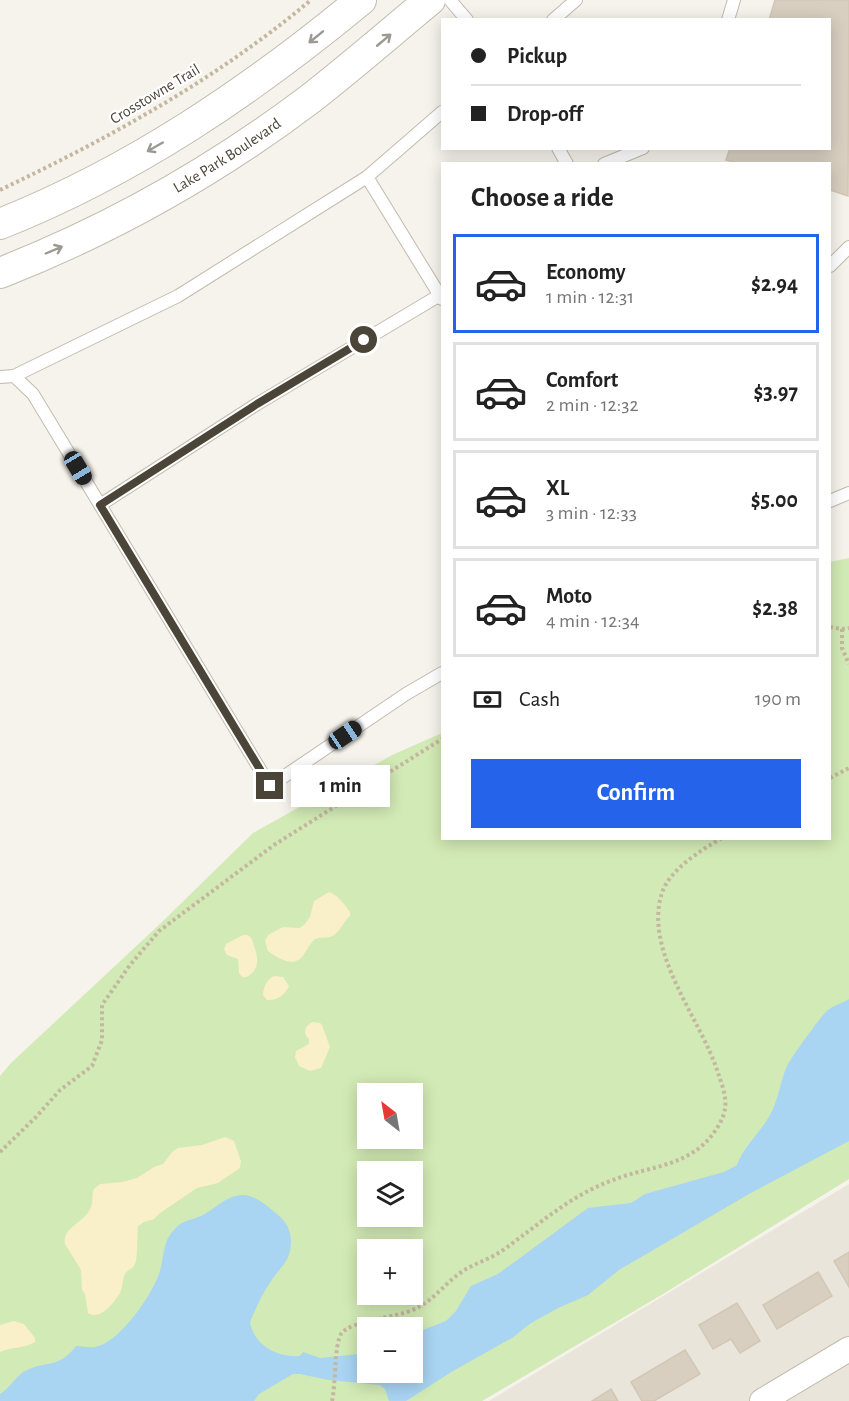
<!DOCTYPE html>
<meta charset="utf-8">
<style>
body{margin:0;font-family:"Alegreya Sans",sans-serif;background:#f6f6f6;color:#222;height:100vh;display:flex;flex-direction:column;font-size:22px;white-space:nowrap}
*{box-sizing:border-box;margin:0}
p{font-size:20px;color:#767676}
.icon{flex:none;width:33px;height:33px;fill:none;stroke:currentColor;stroke-width:2;stroke-linecap:round;stroke-linejoin:round}
.map{position:relative;flex:1;overflow:hidden}
.side{position:absolute;left:441px;top:162px;width:390px;height:678px;display:flex;flex-direction:column;background:#fff;border-radius:0px;box-shadow:0 3px 15px #0003}
.side>*{flex:none}
.hud{position:absolute;left:441px;top:18px;width:390px;height:132px;border-radius:0px;box-shadow:0 3px 15px #0003;display:grid;align-content:center;height:132px;padding:0 30px;background:#fff}
.needle{width:39px;rotate:329deg}
.fabs{position:absolute;left:357px;top:1083px;display:grid;gap:12px}
.fabs a{display:grid;place-items:center;width:66px;height:66px;border-radius:0px;background:#fff;box-shadow:0 3px 15px #0003;font-size:30px}
.end{position:absolute;width:27px;height:27px;margin:-14px;border:8px solid #4b4439;background:#fff;box-shadow:0 0 0 3px #fff}
.from{border-radius:50%}
.bubble{position:absolute;height:42px;border-radius:0px;background:#fff;box-shadow:0 3px 15px #0003;font-size:20px;font-weight:600;line-height:42px;text-align:center}
.car{position:absolute;width:18px;height:36px;margin:-18px -9px;border-radius:8px;box-shadow:0 0 4px 2px #0007;background:linear-gradient(#222 24%,#8ab4d8 0 40%,#222 0 76%,#8ab4d8 0 86%,#222 0)}
.hud b{display:flex;align-items:center;gap:21px;height:57px;font-size:22px}
.hud b+b{border-top:2px solid #e0e0e0}
.hud i{width:15px;height:15px;background:#222}
ul{padding:0;list-style:none}
li{display:flex;align-items:center;gap:18px;height:99px;margin:0 12px 9px;padding:0 18px;border:3px solid #e0e0e0;border-radius:0px}
li div{flex:1}
li b{display:block;font-size:22px}
li em{font-style:normal;font-weight:600}
li.active{border-color:#2563eb}
li>.icon{width:54px;height:54px;stroke-width:1.5}
h2{padding:0 30px;font-size:27px;line-height:72px}
.pay{display:flex;align-items:center;gap:15px;height:66px;padding:0 30px;font-size:22px}
.pay p{margin-inline-start:auto}
.cta{display:flex;gap:12px;margin-top:auto;padding:12px 30px}
.cta a{flex:1;height:69px;border-radius:0px;background:#2563eb;color:#fff;font-size:24px;font-weight:600;line-height:69px;text-align:center}
.map>svg:first-child{display:block}
.residential{fill:#eae5da}
.green{fill:#d2eab5;fill-rule:evenodd}
.sand{fill:#f9efc9}
.water{fill:#a9d4f2}
.building{fill:#d8cfc1;stroke:#d3c7b4;stroke-width:1.5}
.lines{fill:none;stroke-linecap:round;stroke-linejoin:round}
.service-casing{stroke:#c2bbae;stroke-width:14}
.minor-casing{stroke:#c2bbae;stroke-width:26}
.tertiary-casing{stroke:#c2bbae;stroke-width:32}
.path{stroke:#c4b79f;stroke-width:4;stroke-dasharray:3 3;stroke-linecap:butt}
.service{stroke:#fff;stroke-width:12}
.minor{stroke:#fff;stroke-width:24}
.tertiary{stroke:#fff;stroke-width:30}
.oneway{stroke:#9c9892}
.route{stroke:#4b4439;stroke-width:8}
.labels{text-anchor:middle;dominant-baseline:central;stroke-width:4.5;stroke-linejoin:round;paint-order:stroke}
.street-label{font-size:16px;fill:#4b4439;stroke:#fff}
</style>
<div class="map">
<svg width="849" height="1401" viewBox="0 0 849 1401">
<rect width="100%" height="100%" fill="#f6f3ec"/>
<path class="residential" d="M849,1184V1401H489Z"/>
<path class="green" d="M849,558V1179L663,1294L482,1401H0V1076L11,1063L161,923L253,833L392,755L442,733V838H830V562ZM368,1094H412V1138H368ZM368,1172H412V1216H368ZM368,1250H412V1294H368ZM368,1328H412V1372H368Z"/>
<g class="sand">
<path d="M329,892C337,894 345,905 350,912V916C342,923 339,935 330,937C325,938 320,937 315,939C311,943 309,946 306,951C296,970 281,960 268,951L265,941L268,935L283,927L299,928L304,925L310,917L314,901Z"/>
<path d="M243,935H248C253,939 253,943 255,949C259,961 258,970 247,977H242L239,973L238,959L227,955L224,949L226,944Z"/>
<path d="M274,976L283,977L289,986C285,995 277,1001 267,1000L263,995C263,988 267,979 274,976Z"/>
<path d="M313,1022L320,1023L322,1025L330,1047L321,1068L310,1071L299,1066L295,1057L296,1051L309,1044V1039C302,1033 305,1025 313,1022Z"/>
<path d="M225,1137L234,1141L241,1161L240,1168L218,1183L197,1188L160,1213L154,1219L144,1222L138,1226C137,1234 138,1258 135,1264C133,1269 127,1270 125,1274C122,1280 123,1287 120,1293C114,1303 100,1321 88,1313L85,1294L82,1290L81,1270L65,1244C62,1227 84,1223 90,1209C94,1203 91,1196 94,1189L100,1184L122,1182L137,1178L154,1167L163,1164L172,1152L178,1148L202,1145Z"/>
<path d="M14,1321L24,1324L35,1338V1342C26,1348 10,1347 0,1352V1325Z"/>
</g>
<path class="water" d="M849,999V1141L749,1194L619,1270L588,1295L558,1308L531,1323L512,1338L453,1371L406,1401H389L385,1389L380,1385L329,1380L300,1374H293L259,1394L254,1401H0V1394C10,1388 15,1377 25,1371C47,1360 59,1369 76,1346C82,1346 88,1348 94,1347C118,1345 152,1295 159,1274C163,1262 163,1249 168,1238C171,1233 175,1228 180,1224C187,1220 194,1219 201,1216C214,1210 227,1195 242,1195C254,1194 269,1207 277,1214C289,1224 293,1235 290,1251C287,1264 278,1270 271,1281C262,1294 256,1308 250,1322C254,1346 278,1358 300,1356L303,1352L320,1358L358,1354L367,1351L368,1372H412L413,1334L446,1321L456,1311L471,1286L498,1274L588,1208L631,1203L645,1194L724,1172L737,1165C744,1146 761,1132 770,1115C779,1099 780,1082 787,1066C790,1059 823,1013 828,1010C834,1005 843,1003 849,999Z"/>
<g class="building">
<path d="M775,0H849L848,196L830,190V164H740L726,160L730,148H830V20H769Z"/>
<path d="M849,1252V1287L834,1261Z"/>
<path d="M818,1272L832,1296L777,1329L763,1305Z"/>
<path d="M737,1303L760,1341L740,1353L731,1339L713,1349L699,1325Z"/>
<path d="M685,1350L700,1374L654,1401H642L631,1382Z"/>
<path d="M611,1389L618,1401H592Z"/>
</g>
<g class="lines">
<g class="service-casing">
<g id="service">
<path d="M450,0L467,20"/>
<path d="M553,20L576,0"/>
<path d="M728,20L734,0"/>
<path d="M558,148L567,164"/>
<path d="M604,164L643,148"/>
<path d="M367,177L442,299"/>
<path d="M830,266L849,247"/>
<path d="M14,376L178,296L367,177L442,112"/>
<path d="M0,377L14,376L33,394L270,786L406,694L442,673"/>
<path d="M830,501L849,493"/>
<path d="M100,505L257,404L440,295"/>
</g>
</g>
<g class="minor-casing">
<path id="minor" d="M762,1401L849,1349"/>
</g>
<g class="tertiary-casing">
<g id="tertiary">
<path d="M0,224C133,171 251,91 361,0"/>
<path id="s1" d="M0,273C110,230 216,170 310,99C351,67 390,33 430,0"/>
</g>
</g>
<g class="path">
<path d="M0,190C111,137 217,79 311,0"/>
<path d="M830,627L842,629L849,628"/>
<path d="M842,629V648L849,664"/>
<path d="M830,778L849,768"/>
<path d="M0,1152L36,1117L60,1090L92,1066L102,1040V1005L130,965L159,931L274,845L442,739"/>
<path d="M332,1401C336,1384 334,1346 341,1334C350,1320 399,1318 417,1308C435,1299 446,1282 463,1271C475,1263 491,1259 503,1250C540,1224 569,1196 613,1180C643,1168 680,1167 705,1143C714,1134 723,1121 725,1109C727,1098 722,1084 718,1073C701,1019 645,954 661,896C667,871 701,850 722,838"/>
</g>
<use href="#service" class="service"/>
<use href="#minor" class="minor"/>
<use href="#tertiary" class="tertiary"/>
</g>
<defs><path id="oneway-shaft" d="M-6 0H5M1.5-3L5.5 0L1.5 3" fill="none" stroke-width="1.6" stroke-linecap="round" stroke-linejoin="round" transform="scale(1.5)"/></defs>
<g class="oneway">
<use href="#oneway-shaft" transform="translate(316 37) rotate(141)"/>
<use href="#oneway-shaft" transform="translate(384 40) rotate(-40)"/>
<use href="#oneway-shaft" transform="translate(155 147) rotate(150)"/>
<use href="#oneway-shaft" transform="translate(54 250) rotate(-23)"/>
</g>
<g class="lines">
<path class="route" d="M270,786L100,505L257,404L364,340"/>
</g>
<g class="labels">
<g class="street-label">
<text transform="translate(155 94) rotate(-31)">Crosstowne Trail</text>
<text stroke="none"><textPath href="#s1" startOffset="256">Lake Park Boulevard</textPath></text>
</g>
</g>
</svg>
<div class="fabs">
<a><svg class="needle" viewBox="-14 -14 28 28"><path d="M0-13l5 13h-10z" fill="#e53935"/><path d="M0 13l5-13h-10z" fill="#767676"/></svg></a>
<a><svg class="icon" aria-label="layers" viewBox="0 0 24 24"><path d="M12 4l9 5-9 5-9-5zM3 14l9 5 9-5"/></svg></a>
<a>+</a>
<a>−</a>
</div>
<i class="end from" style="left:364px;top:340px"></i>
<i class="end" style="left:270px;top:786px"></i>
<div class="bubble" style="left:291px;top:765px;width:99px">1 min</div>
<i class="car" style="left:78px;top:468px;rotate:149deg"></i>
<i class="car" style="left:345px;top:735px;rotate:56deg"></i>
<div class="hud">
<b><i class="from"></i>Pickup</b>
<b><i></i>Drop-off</b>
</div>
<section class="side">
<h2>Choose a ride</h2>
<ul>
<li class="active"><svg class="icon" aria-label="car" viewBox="0 0 24 24"><path d="M5 17H2v-5l4-1 3-4h7l3 4 3 1v5h-3M9 17h6M6 11h13"/><circle cx="7" cy="17" r="2"/><circle cx="17" cy="17" r="2"/></svg><div><b>Economy</b><p>1 min · 12:31</p></div><em>$2.94</em></li>
<li><svg class="icon" aria-label="car" viewBox="0 0 24 24"><path d="M5 17H2v-5l4-1 3-4h7l3 4 3 1v5h-3M9 17h6M6 11h13"/><circle cx="7" cy="17" r="2"/><circle cx="17" cy="17" r="2"/></svg><div><b>Comfort</b><p>2 min · 12:32</p></div><em>$3.97</em></li>
<li><svg class="icon" aria-label="car" viewBox="0 0 24 24"><path d="M5 17H2v-5l4-1 3-4h7l3 4 3 1v5h-3M9 17h6M6 11h13"/><circle cx="7" cy="17" r="2"/><circle cx="17" cy="17" r="2"/></svg><div><b>XL</b><p>3 min · 12:33</p></div><em>$5.00</em></li>
<li><svg class="icon" aria-label="car" viewBox="0 0 24 24"><path d="M5 17H2v-5l4-1 3-4h7l3 4 3 1v5h-3M9 17h6M6 11h13"/><circle cx="7" cy="17" r="2"/><circle cx="17" cy="17" r="2"/></svg><div><b>Moto</b><p>4 min · 12:34</p></div><em>$2.38</em></li>
</ul>
<div class="pay"><svg class="icon" aria-label="cash" viewBox="0 0 24 24"><path d="M3 7h18v10H3z"/><circle cx="12" cy="12" r="2"/></svg>Cash<p>190 m</p></div>
<div class="cta"><a>Confirm</a></div>
</section>
</div>
